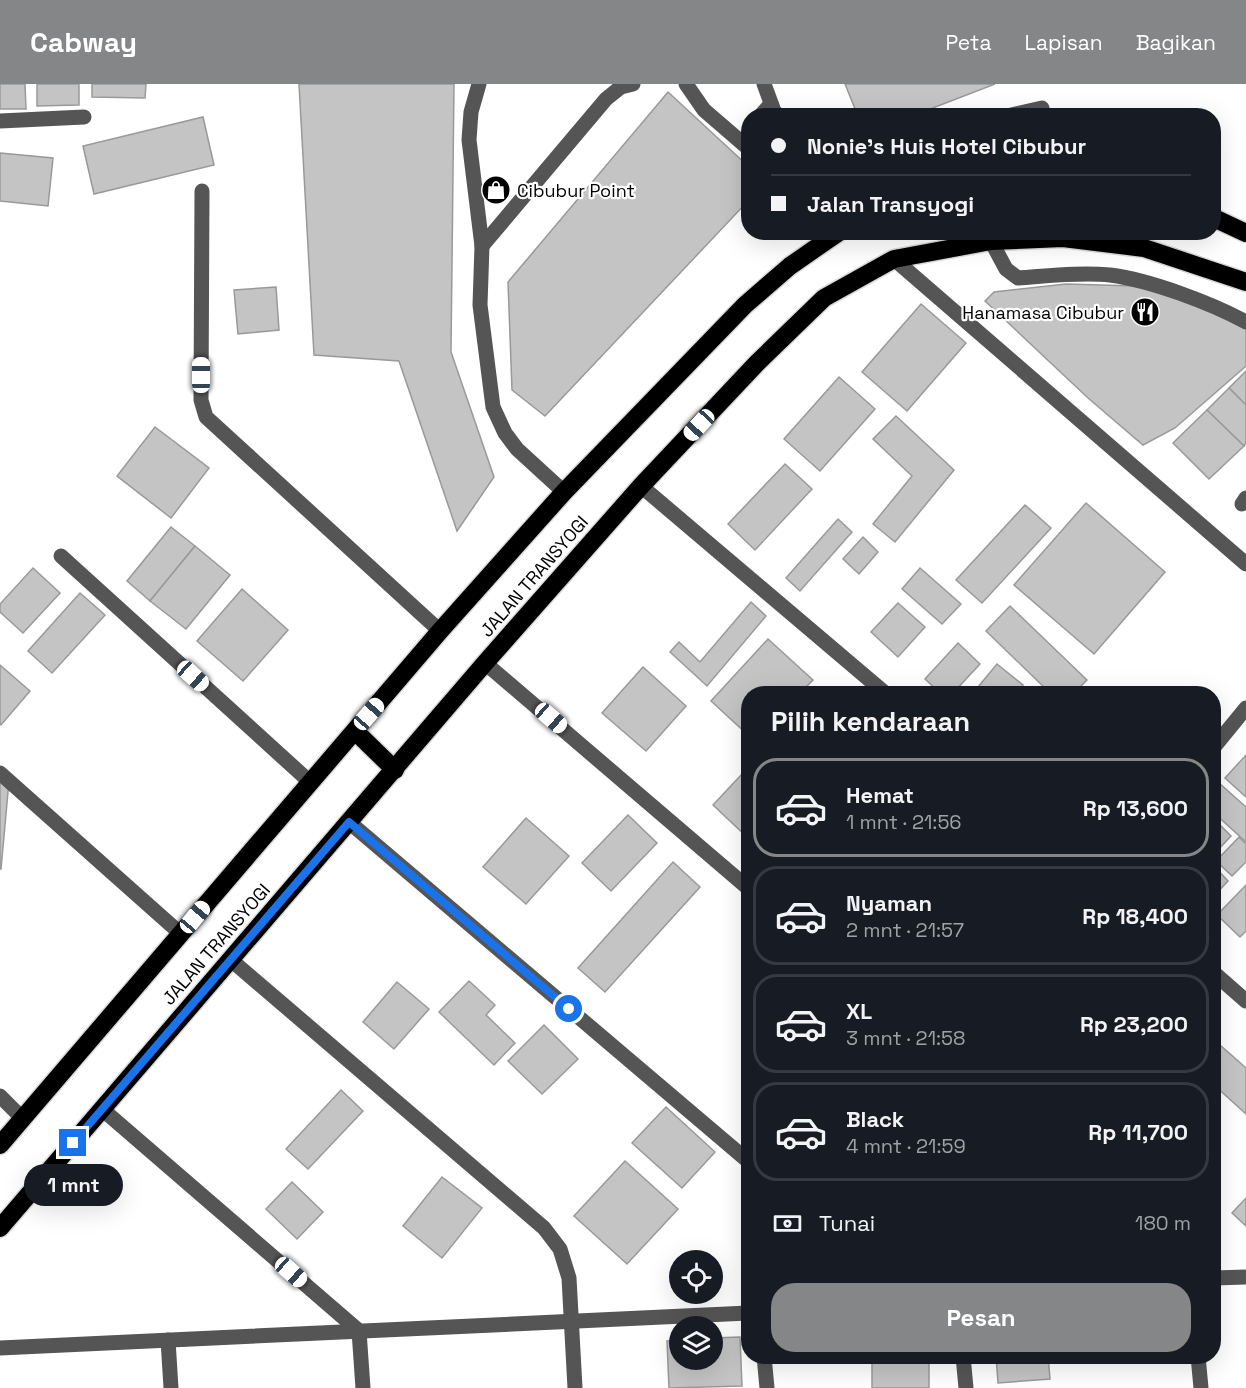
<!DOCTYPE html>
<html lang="id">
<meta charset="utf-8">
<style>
body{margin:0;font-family:"Space Grotesk",sans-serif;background:#242831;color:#f1f3f6;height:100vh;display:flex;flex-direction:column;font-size:22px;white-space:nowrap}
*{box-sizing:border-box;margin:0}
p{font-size:20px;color:#9ea1a6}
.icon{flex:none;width:33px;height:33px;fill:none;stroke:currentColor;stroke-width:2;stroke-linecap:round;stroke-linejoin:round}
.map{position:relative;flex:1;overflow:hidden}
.details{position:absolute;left:741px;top:602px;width:480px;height:678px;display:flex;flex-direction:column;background:#171b24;border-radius:24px;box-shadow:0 6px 24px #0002}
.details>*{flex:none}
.guide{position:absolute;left:741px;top:24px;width:480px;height:132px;border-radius:24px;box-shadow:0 6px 24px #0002;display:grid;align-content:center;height:132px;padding:0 30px;background:#171b24}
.tools{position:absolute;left:669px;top:1166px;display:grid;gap:12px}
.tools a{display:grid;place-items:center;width:54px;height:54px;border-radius:50%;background:#171b24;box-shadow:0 6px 24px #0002;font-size:30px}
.end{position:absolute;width:27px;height:27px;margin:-14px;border:8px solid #1a73e8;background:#fff;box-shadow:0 0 0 3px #fff}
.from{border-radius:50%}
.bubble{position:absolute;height:42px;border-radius:21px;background:#171b24;box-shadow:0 6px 24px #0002;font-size:20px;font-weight:700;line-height:42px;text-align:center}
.car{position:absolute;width:18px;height:36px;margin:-18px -9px;border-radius:8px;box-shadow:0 0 4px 2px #0007;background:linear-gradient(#fff 24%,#345 0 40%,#fff 0 76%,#345 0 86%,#fff 0)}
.guide b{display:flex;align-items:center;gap:21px;height:57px;font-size:22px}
.guide b+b{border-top:2px solid #363941}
.guide i{width:15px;height:15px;background:#f1f3f6}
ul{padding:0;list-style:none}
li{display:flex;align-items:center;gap:18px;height:99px;margin:0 12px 9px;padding:0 18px;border:3px solid #363941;border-radius:24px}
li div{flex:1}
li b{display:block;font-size:22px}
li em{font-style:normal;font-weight:700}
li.current{border-color:#858687}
li>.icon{width:54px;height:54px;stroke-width:1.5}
h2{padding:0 30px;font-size:27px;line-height:72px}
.pay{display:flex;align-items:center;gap:15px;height:66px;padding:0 30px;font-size:22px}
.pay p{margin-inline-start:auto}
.action{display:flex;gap:12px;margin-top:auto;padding:12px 30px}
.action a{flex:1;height:69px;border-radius:24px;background:#858687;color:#fff;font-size:24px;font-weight:700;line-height:69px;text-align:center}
header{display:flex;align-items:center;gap:36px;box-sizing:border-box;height:84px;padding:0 30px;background:#858687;color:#fff}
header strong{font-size:28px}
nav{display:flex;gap:33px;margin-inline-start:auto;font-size:21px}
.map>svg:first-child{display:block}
.building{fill:#c4c4c4;stroke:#999;stroke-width:1.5}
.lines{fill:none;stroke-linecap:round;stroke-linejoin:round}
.highway-casing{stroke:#dbdbdb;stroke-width:21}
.minor{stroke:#555;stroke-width:15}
.highway{stroke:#000;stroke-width:18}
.route{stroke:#1a73e8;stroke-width:8}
.labels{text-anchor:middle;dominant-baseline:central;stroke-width:4.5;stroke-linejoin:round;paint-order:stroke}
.poi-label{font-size:18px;fill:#000;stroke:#fff;text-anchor:start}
.street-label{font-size:18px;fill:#000;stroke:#fff}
</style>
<header>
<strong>Cabway</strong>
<nav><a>Peta</a><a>Lapisan</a><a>Bagikan</a></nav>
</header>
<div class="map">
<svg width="1246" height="1304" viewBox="0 0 1246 1304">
<rect width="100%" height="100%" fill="#fff"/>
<g class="building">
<path d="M0,0H25L26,25H0Z"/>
<path d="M37,0H79V21L37,22Z"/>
<path d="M92,0H146L145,14L92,13Z"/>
<path d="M299,0H454L451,268L494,393L457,447L399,277L314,271Z"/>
<path d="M845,0H995L912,32H858Z"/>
<path d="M668,8L748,82V117L545,332L512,306L508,198Z"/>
<path d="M203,33L214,81L94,110L83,62Z"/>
<path d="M0,69L53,74L48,122L0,117Z"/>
<path d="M1066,200L1136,202L1199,218L1246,245V282L1175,344L1143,361L1088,314L985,217L994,208Z"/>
<path d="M276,203L279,246L238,250L234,206Z"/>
<path d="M921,220L966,259L907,327L862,288Z"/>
<path d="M1246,287V321L1229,304Z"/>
<path d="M839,293L875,325L820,387L784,355Z"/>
<path d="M1229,304L1246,321V359L1244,362L1207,326Z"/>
<path d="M1207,326L1244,362L1209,395L1173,359Z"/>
<path d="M896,332L954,386L895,458L873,440L912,392L873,355Z"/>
<path d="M155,343L209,384L171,434L117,392Z"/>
<path d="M785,380L812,405L755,466L728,440Z"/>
<path d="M1086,419L1165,488L1094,570L1014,501Z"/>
<path d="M1025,421L1051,444L982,519L956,496Z"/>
<path d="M838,435L852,448L800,507L786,494Z"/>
<path d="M171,443L195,462L150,517L127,497Z"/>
<path d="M863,453L878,468L859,490L843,475Z"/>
<path d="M195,462L230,491L186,545L150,517Z"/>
<path d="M33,484L60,509L23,549L0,528V520Z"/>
<path d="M920,484L961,520L942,540L902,505Z"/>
<path d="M242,505L288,546L243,597L197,557Z"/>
<path d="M80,509L105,531L52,589L28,567Z"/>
<path d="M751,518L766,532L707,602L670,568L679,558L700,578Z"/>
<path d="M898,519L925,543L898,573L871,548Z"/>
<path d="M1010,522L1087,596L1074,609H1043L1046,605L986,547Z"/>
<path d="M768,555L813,596L800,609H748V651L711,617Z"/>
<path d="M958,559L980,580L953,609H940L925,595Z"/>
<path d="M997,580L1023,601L1017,609H973Z"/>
<path d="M0,581L30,607L1,641L0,640Z"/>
<path d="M643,583L686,622L646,667L602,629Z"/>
<path d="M1246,671V713L1225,694Z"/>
<path d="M742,690L748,696V754L713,721Z"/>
<path d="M0,697H9L1,785H0Z"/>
<path d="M1219,699L1246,723V758L1214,729V706Z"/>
<path d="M628,731L657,759L611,807L582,779Z"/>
<path d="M526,734L569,772L526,820L483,783Z"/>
<path d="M1214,735L1231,752L1214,770Z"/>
<path d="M1239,753L1246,760V778L1232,792L1216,777Z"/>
<path d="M673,778L700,803L605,908L578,884Z"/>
<path d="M1214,782L1228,797L1214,812Z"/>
<path d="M1246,801V847L1240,853L1217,831Z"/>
<path d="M469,897L495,921L486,931L515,959L494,981L439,928Z"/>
<path d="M397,898L429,925L394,965L363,938Z"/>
<path d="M544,941L578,975L542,1010L508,977Z"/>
<path d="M1220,961L1246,984V1030L1214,1001V968Z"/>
<path d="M341,1006L363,1027L308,1085L286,1065Z"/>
<path d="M666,1023L715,1068L682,1104L632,1059Z"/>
<path d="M625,1077L678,1125L627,1180L574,1132Z"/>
<path d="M442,1093L482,1124L442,1174L403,1142Z"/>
<path d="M292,1098L323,1128L297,1155L266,1125Z"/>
<path d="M1246,1114V1142L1232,1129Z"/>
<path d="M740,1253L742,1302L669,1304L667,1257L680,1256V1275H712V1254Z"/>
<rect x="872" y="1272" width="57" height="6"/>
<path d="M996,1272H1048L1050,1295L998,1299Z"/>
<rect x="872" y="1278" width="57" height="26"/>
</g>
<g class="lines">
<g class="highway-casing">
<g id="highway">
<path d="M1214,134L1246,149"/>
<path d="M355,647L395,686"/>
<path d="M0,1061L440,547L564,408L745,221L790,182L839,148"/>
<path d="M0,1144L485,579L641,402L757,279L824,214L894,175L991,157L1063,154L1144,164L1246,198"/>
</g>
</g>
<g class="minor">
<path d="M479,0L471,28L469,56L482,162L480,221L493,323L505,349L517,365L564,408"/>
<path d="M686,0L704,26L748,64"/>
<path d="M764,0L774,27L779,32"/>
<path d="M760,32L771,20"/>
<path d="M1007,32L1042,24"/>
<path d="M0,37L84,33"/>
<path d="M202,107L201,316L206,333L440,547"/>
<path d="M991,157L1006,185L1018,194C1048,192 1080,188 1110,191C1150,196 1211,219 1246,238"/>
<path d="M482,162L606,15L621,3L633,0"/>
<path d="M894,175L1246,480"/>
<path d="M641,402L885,609"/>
<path d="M1242,420L1246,414"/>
<path d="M61,472L310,698"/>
<path d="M485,579L748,804"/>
<path d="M1214,663L1246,624"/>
<path d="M0,689L181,850"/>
<path d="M349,738L748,1077"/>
<path d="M230,875L544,1144L560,1165L569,1194L575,1304"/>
<path d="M1214,889L1246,917"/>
<path d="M0,1012L23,1035"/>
<path d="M102,1025L359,1247L363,1304"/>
<path d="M1214,1194L1246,1193"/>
<path d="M168,1256L171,1304"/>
<path d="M0,1264L748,1229"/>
<path d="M764,1272L767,1304"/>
<path d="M963,1272L966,1304"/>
<path d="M1198,1272L1201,1304"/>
</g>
<use href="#highway" class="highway"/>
</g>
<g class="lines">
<path class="route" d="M73,1059L349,738L569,925"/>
</g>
<defs>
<g id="shop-disc" transform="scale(1.5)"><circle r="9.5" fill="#000" stroke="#fff"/><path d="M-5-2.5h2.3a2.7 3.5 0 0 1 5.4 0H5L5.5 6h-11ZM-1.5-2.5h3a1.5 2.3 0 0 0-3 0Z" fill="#fff"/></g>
<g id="restaurant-disc" transform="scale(1.5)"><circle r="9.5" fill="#000" stroke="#fff"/><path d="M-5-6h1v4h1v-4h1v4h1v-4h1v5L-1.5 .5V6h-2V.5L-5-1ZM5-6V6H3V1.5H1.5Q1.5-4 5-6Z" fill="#fff"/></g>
</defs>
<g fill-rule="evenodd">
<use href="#shop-disc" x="496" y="106"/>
<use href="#restaurant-disc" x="1145" y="228"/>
</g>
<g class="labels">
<g class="poi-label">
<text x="517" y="106">Cibubur Point</text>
<text x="1124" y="228" text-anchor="end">Hanamasa Cibubur</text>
</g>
<g class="street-label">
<text transform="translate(534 492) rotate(-49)">JALAN TRANSYOGI</text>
<text transform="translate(216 860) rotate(-49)">JALAN TRANSYOGI</text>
</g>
</g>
</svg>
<div class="tools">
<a><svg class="icon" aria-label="locate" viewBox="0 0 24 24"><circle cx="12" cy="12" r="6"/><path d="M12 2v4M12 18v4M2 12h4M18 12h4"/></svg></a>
<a><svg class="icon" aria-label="layers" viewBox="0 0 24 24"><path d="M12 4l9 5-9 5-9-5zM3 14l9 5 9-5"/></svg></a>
</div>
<i class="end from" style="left:569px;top:925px"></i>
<i class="end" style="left:73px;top:1059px"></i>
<div class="bubble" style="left:24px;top:1080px;width:99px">1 mnt</div>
<i class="car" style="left:201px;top:291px;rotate:0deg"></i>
<i class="car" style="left:699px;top:341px;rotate:223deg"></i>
<i class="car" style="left:193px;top:592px;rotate:132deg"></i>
<i class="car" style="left:369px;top:630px;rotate:41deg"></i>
<i class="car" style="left:551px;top:634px;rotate:131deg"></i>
<i class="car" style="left:195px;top:833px;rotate:40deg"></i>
<i class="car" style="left:291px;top:1188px;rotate:131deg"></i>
<div class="guide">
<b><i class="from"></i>Nonie's Huis Hotel Cibubur</b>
<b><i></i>Jalan Transyogi</b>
</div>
<section class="details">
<h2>Pilih kendaraan</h2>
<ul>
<li class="current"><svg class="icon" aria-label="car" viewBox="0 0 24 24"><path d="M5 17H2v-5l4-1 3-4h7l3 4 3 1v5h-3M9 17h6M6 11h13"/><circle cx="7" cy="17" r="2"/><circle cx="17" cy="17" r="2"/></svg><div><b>Hemat</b><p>1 mnt · 21:56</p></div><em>Rp 13,600</em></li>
<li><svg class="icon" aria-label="car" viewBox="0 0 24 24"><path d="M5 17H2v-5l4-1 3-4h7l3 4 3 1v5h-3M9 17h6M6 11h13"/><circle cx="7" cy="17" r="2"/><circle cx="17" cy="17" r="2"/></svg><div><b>Nyaman</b><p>2 mnt · 21:57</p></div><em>Rp 18,400</em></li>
<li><svg class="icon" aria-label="car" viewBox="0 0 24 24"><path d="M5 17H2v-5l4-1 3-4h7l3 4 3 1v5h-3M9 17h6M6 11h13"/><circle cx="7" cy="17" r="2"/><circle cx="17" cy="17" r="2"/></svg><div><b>XL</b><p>3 mnt · 21:58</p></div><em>Rp 23,200</em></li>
<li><svg class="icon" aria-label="car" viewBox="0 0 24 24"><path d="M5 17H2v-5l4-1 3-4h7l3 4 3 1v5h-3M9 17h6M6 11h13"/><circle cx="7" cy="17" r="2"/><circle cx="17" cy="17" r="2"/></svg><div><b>Black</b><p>4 mnt · 21:59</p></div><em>Rp 11,700</em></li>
</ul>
<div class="pay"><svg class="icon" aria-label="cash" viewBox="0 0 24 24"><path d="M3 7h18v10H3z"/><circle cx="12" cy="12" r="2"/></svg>Tunai<p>180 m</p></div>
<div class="action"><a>Pesan</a></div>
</section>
</div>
